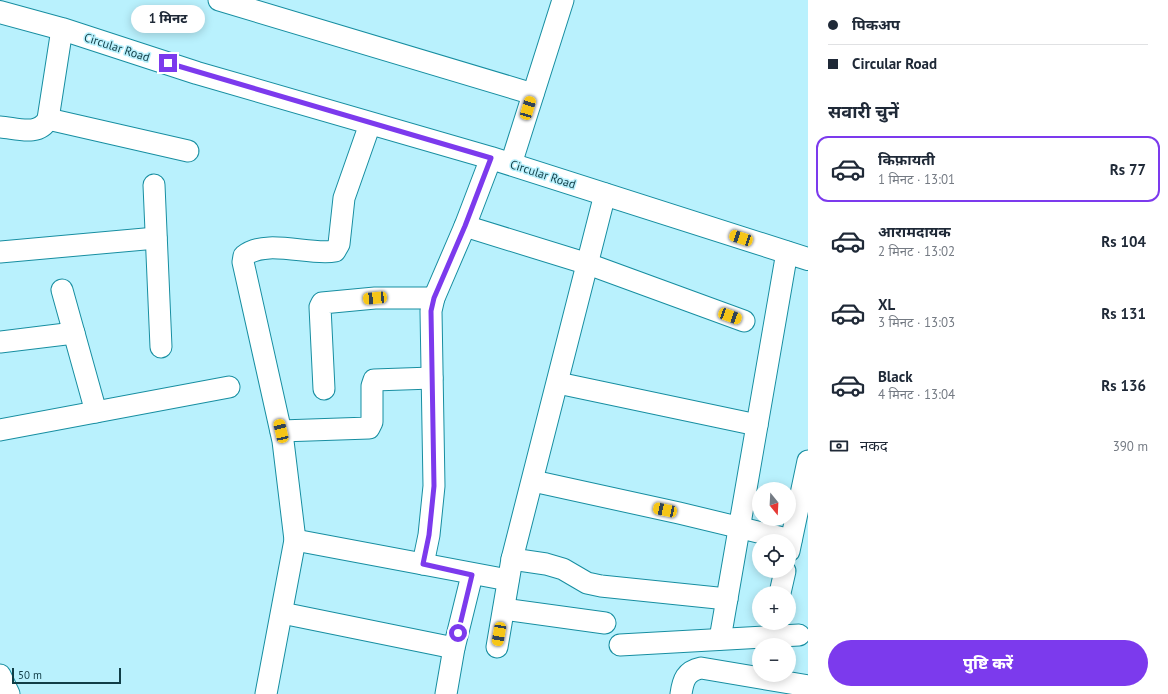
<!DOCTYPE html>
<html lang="hi">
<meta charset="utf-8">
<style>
body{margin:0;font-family:"PT Sans","Noto Sans Devanagari",sans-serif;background:#f6f6f7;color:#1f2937;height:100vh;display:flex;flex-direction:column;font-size:15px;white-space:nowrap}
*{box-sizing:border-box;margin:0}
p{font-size:13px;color:#747a83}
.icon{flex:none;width:22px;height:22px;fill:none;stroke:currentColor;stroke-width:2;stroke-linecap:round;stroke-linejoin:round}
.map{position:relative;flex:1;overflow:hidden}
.panel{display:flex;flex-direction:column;background:#fff;width:360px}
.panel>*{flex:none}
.guide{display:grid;align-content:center;height:88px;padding:0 20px;background:#fff}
.needle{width:26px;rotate:162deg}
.fabs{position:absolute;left:752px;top:482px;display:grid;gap:8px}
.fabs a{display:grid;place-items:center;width:44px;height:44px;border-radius:50%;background:#fff;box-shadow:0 2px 10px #0003;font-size:20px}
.scale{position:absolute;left:12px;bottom:10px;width:109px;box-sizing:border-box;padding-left:4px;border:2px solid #103d46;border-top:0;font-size:11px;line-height:14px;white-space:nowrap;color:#103d46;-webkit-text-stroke:3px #b9f1fd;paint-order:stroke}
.end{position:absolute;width:18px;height:18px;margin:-9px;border:5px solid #7c3aed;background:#fff;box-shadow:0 0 0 2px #fff}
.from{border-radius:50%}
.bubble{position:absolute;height:28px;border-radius:14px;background:#fff;box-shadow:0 2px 10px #0003;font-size:13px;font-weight:800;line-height:28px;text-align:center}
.car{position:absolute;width:12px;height:24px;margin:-12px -6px;border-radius:5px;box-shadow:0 0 3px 1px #0007;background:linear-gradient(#f5c518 24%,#345 0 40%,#f5c518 0 76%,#345 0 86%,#f5c518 0)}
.guide b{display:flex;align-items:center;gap:14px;height:38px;font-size:15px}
.guide b+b{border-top:1px solid #e0e1e3}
.guide i{width:10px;height:10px;background:#1f2937}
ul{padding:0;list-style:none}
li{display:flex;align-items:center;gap:12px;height:66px;margin:0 8px 6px;padding:0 12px;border:2px solid transparent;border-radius:12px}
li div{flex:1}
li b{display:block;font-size:15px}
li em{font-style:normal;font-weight:800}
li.current{border-color:#7c3aed}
li>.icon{width:36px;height:36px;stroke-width:1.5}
h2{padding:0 20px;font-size:18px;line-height:48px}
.pay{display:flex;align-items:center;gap:10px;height:44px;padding:0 20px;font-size:15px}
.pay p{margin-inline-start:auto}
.primary-button{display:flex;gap:8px;margin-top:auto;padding:8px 20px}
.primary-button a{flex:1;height:46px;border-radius:24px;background:#7c3aed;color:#fff;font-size:16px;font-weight:800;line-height:46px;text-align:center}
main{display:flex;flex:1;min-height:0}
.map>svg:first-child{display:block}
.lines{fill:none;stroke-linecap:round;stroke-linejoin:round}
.minor-casing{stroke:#178ea1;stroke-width:23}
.major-casing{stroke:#178ea1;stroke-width:24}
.minor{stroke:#fff;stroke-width:21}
.major{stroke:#fff;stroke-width:22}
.route{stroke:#7c3aed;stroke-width:5}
.labels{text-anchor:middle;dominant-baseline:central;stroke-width:3;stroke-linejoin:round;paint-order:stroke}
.street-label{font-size:12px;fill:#103d46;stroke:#b9f1fd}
</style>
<main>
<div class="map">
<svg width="808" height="694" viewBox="0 0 808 694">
<rect width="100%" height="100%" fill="#b9f1fd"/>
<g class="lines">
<g class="minor-casing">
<g id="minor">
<path d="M219,0L533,94"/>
<path d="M48,119L188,151"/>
<path d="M0,127C16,128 39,137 48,119L62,29"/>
<path d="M511,164L563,0"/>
<path d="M154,185L161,347"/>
<path d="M465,226L588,264L744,321"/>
<path d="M0,252L156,238"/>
<path d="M62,290L96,412"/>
<path d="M0,342L74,333"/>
<path d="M558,383L757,425"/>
<path d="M324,389L320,307L322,303L375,298H434"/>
<path d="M0,430L229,387"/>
<path d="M281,431L369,428L372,422V386L374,380L432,378"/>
<path d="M533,481L679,513L791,540"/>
<path d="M295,540L508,580"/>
<path d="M789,551L808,461"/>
<path d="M512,559L546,564L563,569L587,583L601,586L727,599"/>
<path d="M423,564L429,535L434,486L431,311L434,298L465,226L491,158"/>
<path d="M780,593L785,571"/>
<path d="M504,609L605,623"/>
<path d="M282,613L454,648"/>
<path d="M720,639L787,252"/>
<path d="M620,645L799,635"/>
<path d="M497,647L512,559L605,194"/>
<path d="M0,675L9,694"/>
<path d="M266,694L295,540L283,441L243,262L244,256C266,238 310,256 335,251L339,244L344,198L370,124"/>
<path d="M446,694L454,648L472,575"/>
<path d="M681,694C683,680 686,671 701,668L808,686"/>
</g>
</g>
<g class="major-casing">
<path id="major" d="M0,12L62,29L197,73L491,158L808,259"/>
</g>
<use href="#minor" class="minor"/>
<use href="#major" class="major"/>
</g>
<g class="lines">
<path class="route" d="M168,63L491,158L465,226L434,298L431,311L434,486L429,535L423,564L472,575L458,633"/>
</g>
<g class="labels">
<g class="street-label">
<text transform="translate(117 47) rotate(18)">Circular Road</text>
<text transform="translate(543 174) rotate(18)">Circular Road</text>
</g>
</g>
</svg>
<div class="fabs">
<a><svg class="needle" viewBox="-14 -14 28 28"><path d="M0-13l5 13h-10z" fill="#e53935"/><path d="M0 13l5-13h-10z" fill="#747a83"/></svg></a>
<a><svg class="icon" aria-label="locate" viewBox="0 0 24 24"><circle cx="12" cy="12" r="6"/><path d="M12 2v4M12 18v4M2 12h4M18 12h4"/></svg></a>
<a>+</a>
<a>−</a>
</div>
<div class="scale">50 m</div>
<i class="end from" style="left:458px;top:633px"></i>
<i class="end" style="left:168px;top:63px"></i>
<div class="bubble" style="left:131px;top:5px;width:74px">1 मिनट</div>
<i class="car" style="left:528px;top:108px;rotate:17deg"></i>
<i class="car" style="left:741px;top:238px;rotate:288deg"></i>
<i class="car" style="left:375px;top:298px;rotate:265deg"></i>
<i class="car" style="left:730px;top:316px;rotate:110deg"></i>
<i class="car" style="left:281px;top:431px;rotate:347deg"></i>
<i class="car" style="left:665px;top:510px;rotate:282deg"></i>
<i class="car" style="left:499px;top:634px;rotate:190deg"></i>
</div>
<section class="panel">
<div class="guide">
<b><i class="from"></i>पिकअप</b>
<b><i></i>Circular Road</b>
</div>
<h2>सवारी चुनें</h2>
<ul>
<li class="current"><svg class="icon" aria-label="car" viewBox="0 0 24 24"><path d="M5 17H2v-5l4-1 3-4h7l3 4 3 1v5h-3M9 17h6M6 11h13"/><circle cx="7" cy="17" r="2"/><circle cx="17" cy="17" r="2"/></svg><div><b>किफ़ायती</b><p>1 मिनट · 13:01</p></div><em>Rs 77</em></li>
<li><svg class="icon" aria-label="car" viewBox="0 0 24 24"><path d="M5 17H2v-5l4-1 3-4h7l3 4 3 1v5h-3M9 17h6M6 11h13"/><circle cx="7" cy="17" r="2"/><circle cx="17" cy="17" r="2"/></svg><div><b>आरामदायक</b><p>2 मिनट · 13:02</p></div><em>Rs 104</em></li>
<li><svg class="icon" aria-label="car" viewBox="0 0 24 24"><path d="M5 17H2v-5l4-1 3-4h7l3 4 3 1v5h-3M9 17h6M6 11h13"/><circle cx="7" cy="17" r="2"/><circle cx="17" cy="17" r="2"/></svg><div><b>XL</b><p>3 मिनट · 13:03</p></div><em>Rs 131</em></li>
<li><svg class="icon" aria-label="car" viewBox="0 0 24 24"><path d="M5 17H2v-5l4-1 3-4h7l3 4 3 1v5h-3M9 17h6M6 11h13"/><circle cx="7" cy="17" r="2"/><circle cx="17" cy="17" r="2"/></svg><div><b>Black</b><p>4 मिनट · 13:04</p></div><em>Rs 136</em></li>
</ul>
<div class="pay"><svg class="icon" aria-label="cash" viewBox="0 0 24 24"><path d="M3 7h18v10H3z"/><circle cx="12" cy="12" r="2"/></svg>नकद<p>390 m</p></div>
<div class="primary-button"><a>पुष्टि करें</a></div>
</section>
</main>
